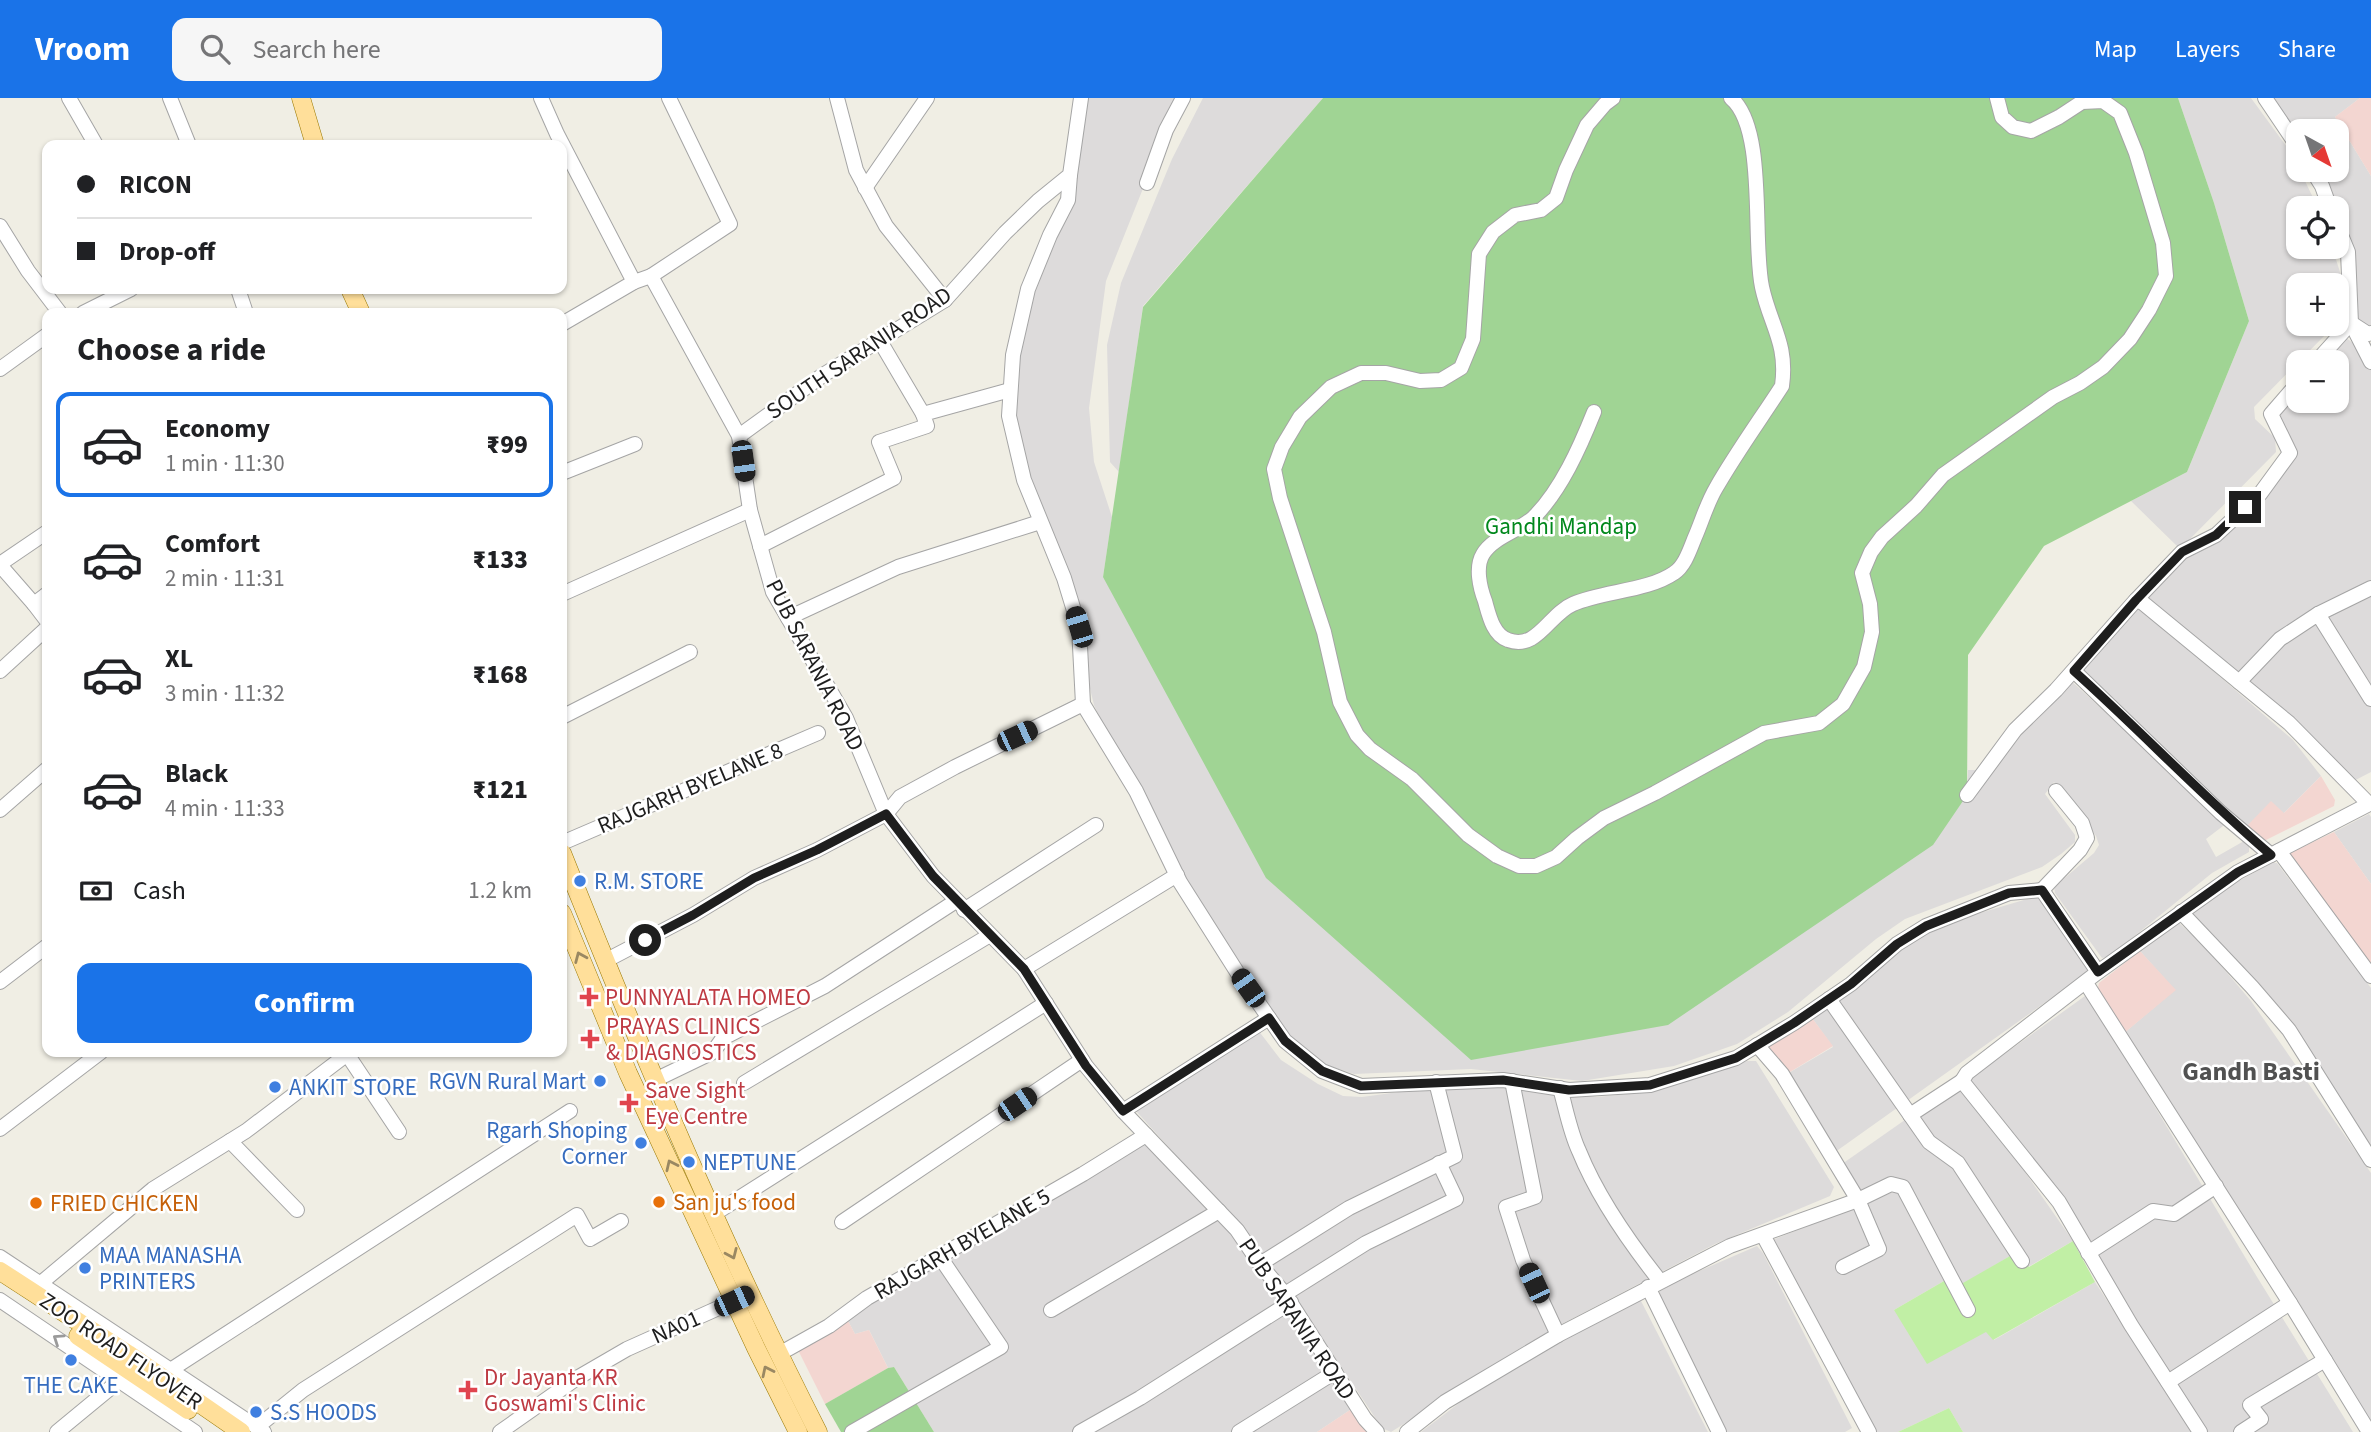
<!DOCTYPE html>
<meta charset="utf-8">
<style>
body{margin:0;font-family:"Source Sans 3",sans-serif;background:#f6f6f6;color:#202124;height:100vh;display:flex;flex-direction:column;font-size:26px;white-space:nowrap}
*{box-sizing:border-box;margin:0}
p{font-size:23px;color:#757577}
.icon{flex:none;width:38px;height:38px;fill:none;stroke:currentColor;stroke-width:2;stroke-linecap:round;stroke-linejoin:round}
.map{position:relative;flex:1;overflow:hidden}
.details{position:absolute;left:42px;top:210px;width:525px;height:749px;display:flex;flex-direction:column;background:#fff;border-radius:14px;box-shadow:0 2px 5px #0004}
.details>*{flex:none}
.banner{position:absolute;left:42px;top:42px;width:525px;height:154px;border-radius:14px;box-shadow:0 2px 5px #0004;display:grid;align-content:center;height:154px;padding:0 35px;background:#fff}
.needle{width:46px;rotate:140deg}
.controls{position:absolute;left:2286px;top:21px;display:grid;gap:14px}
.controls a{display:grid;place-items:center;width:63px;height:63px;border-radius:14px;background:#fff;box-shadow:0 2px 5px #0004;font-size:35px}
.end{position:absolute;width:32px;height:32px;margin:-16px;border:9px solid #1e1e1e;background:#fff;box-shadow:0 0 0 4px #fff}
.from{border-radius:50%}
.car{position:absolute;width:21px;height:42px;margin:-21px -10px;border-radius:9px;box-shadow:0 0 5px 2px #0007;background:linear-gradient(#222 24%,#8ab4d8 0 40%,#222 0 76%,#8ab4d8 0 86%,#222 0)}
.banner b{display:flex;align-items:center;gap:24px;height:66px;font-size:26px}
.banner b+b{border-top:2px solid #e0e0e0}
.banner i{width:18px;height:18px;background:#202124}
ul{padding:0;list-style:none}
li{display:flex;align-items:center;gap:21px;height:105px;margin:0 14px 10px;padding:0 21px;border:4px solid transparent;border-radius:14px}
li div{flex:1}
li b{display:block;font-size:26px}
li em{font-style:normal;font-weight:800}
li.current{border-color:#1a73e8}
li>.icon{width:63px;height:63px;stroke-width:1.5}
h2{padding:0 35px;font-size:32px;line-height:84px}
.pay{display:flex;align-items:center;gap:18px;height:77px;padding:0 35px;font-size:26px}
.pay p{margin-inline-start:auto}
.button{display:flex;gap:14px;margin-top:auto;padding:14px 35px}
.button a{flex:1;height:80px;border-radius:14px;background:#1a73e8;color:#fff;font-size:28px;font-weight:800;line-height:80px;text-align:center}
header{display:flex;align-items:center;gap:42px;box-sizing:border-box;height:98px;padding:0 35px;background:#1a73e8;color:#fff}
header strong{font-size:33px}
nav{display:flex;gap:38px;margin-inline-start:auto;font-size:24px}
.search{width:490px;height:63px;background:#f6f6f6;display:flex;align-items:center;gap:18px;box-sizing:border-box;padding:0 24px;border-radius:14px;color:#757577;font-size:26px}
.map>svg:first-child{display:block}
.residential{fill:#dddbdb}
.commercial{fill:#f3d6d1}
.grass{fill:#c1efa5}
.forest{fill:#a0d494}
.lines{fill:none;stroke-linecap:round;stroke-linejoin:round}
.minor-casing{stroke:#a5a5a5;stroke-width:16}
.major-casing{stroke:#997800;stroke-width:19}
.minor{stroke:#fff;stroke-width:14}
.major{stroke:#ffdf9a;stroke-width:18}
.oneway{stroke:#9a8862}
.oneway2{stroke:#9a9a9a}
.route{stroke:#1e1e1e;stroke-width:9}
.shop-dot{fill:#3f7fe0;stroke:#fff;stroke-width:2.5}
.health-dot{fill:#e0444e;stroke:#fff;stroke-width:2.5}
.food-dot{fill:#e8710a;stroke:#fff;stroke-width:2.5}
.labels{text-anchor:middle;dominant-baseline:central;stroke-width:5;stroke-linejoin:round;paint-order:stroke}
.street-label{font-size:23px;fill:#1e1e1e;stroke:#fff}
.park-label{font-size:23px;fill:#01881c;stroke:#fff}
.shop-label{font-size:23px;fill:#366cbe;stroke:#fff;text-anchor:start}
.health-label{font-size:23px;fill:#be3a42;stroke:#fff;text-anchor:start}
.food-label{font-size:23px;fill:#c56008;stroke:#fff;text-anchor:start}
.quarter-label{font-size:26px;font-weight:bold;fill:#515151;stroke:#fff}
</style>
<header>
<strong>Vroom</strong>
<div class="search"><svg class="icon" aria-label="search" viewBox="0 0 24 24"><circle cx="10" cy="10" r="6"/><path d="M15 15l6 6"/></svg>Search here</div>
<nav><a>Map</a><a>Layers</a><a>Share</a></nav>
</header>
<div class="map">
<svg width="2371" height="1334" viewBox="0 0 2371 1334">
<rect width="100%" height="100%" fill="#f0eee4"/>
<g class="residential">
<path d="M1087,0H1187L1152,68L1106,183L1089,310L1094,364L1112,419L1103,479L1967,697L1968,672H1979L2068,580L2222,721L2223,728L2206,741L2216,759L2244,743L2249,749V754L2212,775L2110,858L2102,860L2055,795L2054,789L2094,755L2099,747L2096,738L2054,684L2045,696L2075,737V744L2061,756L2042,769L1905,821L1876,841L1788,914L1737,946L1674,968L1582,983L1471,971L1354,976L1317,964L1288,944L1168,771L1094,607L1067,496L1017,350L1011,251L1068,94Z"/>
<path d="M1203,0H1323L1143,208L1119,374L1110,364L1107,247L1121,185L1172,61Z"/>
<path d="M2178,0H2251L2292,56L2318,110H2298V149H2332L2347,196V215L2336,226V187H2298V226H2336L2254,309L2255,321L2275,340L2276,354L2187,444L2178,449L2131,403L2187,374L2249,223L2214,105Z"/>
<path d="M2267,0H2360L2335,19L2371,78V227L2364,228L2357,224L2336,129V110L2315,72H2336V33H2298V44Z"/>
<path d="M2340,235L2358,249L2371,245V674L2342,689L2305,640L2145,498L2281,374L2286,353L2270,322L2298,279V303H2336V264H2311Z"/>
<path d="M2136,506L2293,642L2321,678L2284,715L2246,729L2076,574Z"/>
<path d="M2369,716L2371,719V786L2334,734Z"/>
<path d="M2271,765H2277L2371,890V1054L2259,893L2190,820L2191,810Z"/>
<path d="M2034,799H2040L2089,868L2088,874L1838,1052H1833L1780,980L1833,949L1812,920L1919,833Z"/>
<path d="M2179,825L2206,850L2251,903L2371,1075V1334L2123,936L2175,892L2140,853L2171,827Z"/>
<path d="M2085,898L2089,899L2257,1179L2353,1334H2201L2125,1212L1972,986L1971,980Z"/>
<path d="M1258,932L1281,962L1318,986L1343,998L1362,999L1465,985L1597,999L1637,995L1747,963H1756L1834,1089L1830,1098L1715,1146L1562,1226L1391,1334L1382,1330L1306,1216L1218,1104L1136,1013Z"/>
<path d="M1952,989H1959L2013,1057L2073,1143L2028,1169L2017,1154L1963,1186L1901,1082L1891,1078L1856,1095L1842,1066Z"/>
<path d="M1142,1046H1151L1227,1127L1353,1308L1350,1312L1317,1334H934L894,1269L888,1270L869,1232L855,1236L846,1219Z"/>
<path d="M1897,1094L1944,1183L1894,1212L1987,1234L1994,1242L2095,1184L2192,1334H1963L1949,1310L1898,1334H1873L1770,1143L1890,1095Z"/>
<path d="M1757,1148L1763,1155L1852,1330L1845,1334H1721L1658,1200L1660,1193L1683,1180Z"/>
<path d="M1633,1202L1641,1203L1708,1334H1421L1471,1296Z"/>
</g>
<g class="commercial">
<path d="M2360,0H2371V78L2335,19Z"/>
<path d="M2321,678L2335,702L2334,708L2266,742H2261L2246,729L2271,703L2284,715Z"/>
<path d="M2334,734L2371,786V875L2288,759L2290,755Z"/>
<path d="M2140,853L2176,892L2123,936L2097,894L2099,885Z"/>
<path d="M1812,920L1833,948L1780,980L1763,950Z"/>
<path d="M846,1219L855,1236L869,1232L888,1270L825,1306L795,1246Z"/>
<path d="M1353,1308L1371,1334H1317L1350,1312Z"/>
</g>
<g class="grass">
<path d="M2073,1143L2095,1184L1993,1242L1986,1234L1927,1266L1894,1212L1944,1183L1963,1185L2017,1154L2029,1169Z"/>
<path d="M1949,1310L1963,1334H1898Z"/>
</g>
<g class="forest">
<path d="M1323,0H2178L2214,105L2249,223L2187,374L2044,448L1968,557L1967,697L1933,747L1668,927L1471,962L1266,780L1103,479L1143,209Z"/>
<path d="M894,1269L934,1334H841L825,1306L888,1270Z"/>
</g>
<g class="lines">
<g class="minor-casing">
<g id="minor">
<path d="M69,0L96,47"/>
<path d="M170,0L189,47"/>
<path d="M541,0L557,36L634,184"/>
<path d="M837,0L856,72L886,128L945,202"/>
<path d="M1613,0L1605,6L1587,27L1566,72L1556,100L1541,112L1515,117L1493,134L1479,156L1473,241L1461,270L1441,282L1420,283L1386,275H1361L1331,289L1300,319L1282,349L1274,371L1280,400L1324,534L1340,604L1357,637L1370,651L1412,681L1468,737L1497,758L1519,768H1536L1556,759L1577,740L1604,720L1655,695L1764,635L1819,625L1843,606L1864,569L1872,534L1870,506L1862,475L1871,454L1882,439L1916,408L1943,377L2053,299L2080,285L2103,269L2130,241L2149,212L2166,178L2163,145L2136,55L2120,15L2103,3L2082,4L2059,19L2031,33L2013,29L2002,19L1997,0"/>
<path d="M2265,0L2298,49"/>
<path d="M2312,72L2322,88L2330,110"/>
<path d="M1070,77L1068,102L1050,137L1028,191L1013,257L1009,318L1024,382L1064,480L1079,529L1083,606L1136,693L1180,784L1237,874L1285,943L1322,973L1361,988L1503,982L1569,992L1650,987L1736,960L1794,925L1851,886L1897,846L1926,828L2009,795L2042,792L2098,874"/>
<path d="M1147,85L1166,32L1183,0"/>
<path d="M865,90L927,0"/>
<path d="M0,128L28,173L60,215"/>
<path d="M651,178L739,338L750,412L773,494L846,620L886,716L933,778L1024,871L1086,968L1123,1013L1237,1132L1262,1169L1285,1196L1365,1321L1377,1334"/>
<path d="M238,191L246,215"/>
<path d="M83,215L131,191"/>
<path d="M562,226L634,184L651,178L730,126L669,0"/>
<path d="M2371,235L2368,236L2351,225L2371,264"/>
<path d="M880,243L923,316"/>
<path d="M2316,264L2351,225L2348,154L2336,125"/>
<path d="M0,271L47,237"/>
<path d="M1594,314C1580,349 1561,392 1534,419C1519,433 1493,439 1483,456C1475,469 1480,490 1485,503C1489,517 1493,537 1508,542C1537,553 1549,516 1573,506C1603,493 1648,493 1674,475C1685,468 1690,451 1695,439C1702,423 1707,405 1716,390C1736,355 1760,322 1782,288C1788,245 1770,227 1762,189C1752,143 1767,30 1731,0"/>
<path d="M739,338L823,277L945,202L1005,135L1038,103L1070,77L1081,0"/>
<path d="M562,375L635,346"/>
<path d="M760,448L894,380L879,344L927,328L923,316L1010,292"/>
<path d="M0,466L47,434"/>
<path d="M0,467L34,506"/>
<path d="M47,496L34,506L47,523"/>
<path d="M562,496L750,412"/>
<path d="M2136,502L2182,454L2216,437L2260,396L2290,355L2271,316L2298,285"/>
<path d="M2318,516L2371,490"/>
<path d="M788,520L898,469L1040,424"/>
<path d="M0,573L47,530"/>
<path d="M2074,573L2221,715L2271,757"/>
<path d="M2239,584L2280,541L2318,516L2371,601"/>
<path d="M562,619L690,554"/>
<path d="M1967,697L2015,632L2056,592L2136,502L2143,505L2289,625L2369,706"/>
<path d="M0,712L47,671"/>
<path d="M562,745L818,635"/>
<path d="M2279,753L2371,878"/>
<path d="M2042,792L2080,752L2087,740L2082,725L2056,693"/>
<path d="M964,812L1096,727"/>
<path d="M2181,814L2252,889L2289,932L2371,1062"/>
<path d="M605,863L693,817L754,780L817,752L886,716L900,699L955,669L1083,606"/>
<path d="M1024,871L1177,777"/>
<path d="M0,884L47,848"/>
<path d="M2086,885L2290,1205L2369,1334"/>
<path d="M1829,901L1929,1044L1958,1065L2022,1163"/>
<path d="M1757,947L1782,976L1858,1102L1879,1151L1843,1169"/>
<path d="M347,956L399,1034"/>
<path d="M655,982L713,954L723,940L825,888L956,803"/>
<path d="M744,985L990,837"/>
<path d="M1560,990C1566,1011 1570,1034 1579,1053C1598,1100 1629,1144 1660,1183"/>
<path d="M1123,1013L1269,920"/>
<path d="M1910,1017L1962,983"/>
<path d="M0,1031L101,954"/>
<path d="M230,1043L297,1112"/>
<path d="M714,1116L1046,905"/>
<path d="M842,1124L1082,962"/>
<path d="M1763,1137L1869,1334"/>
<path d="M2088,1155L2153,1113L2174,1116L2216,1088"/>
<path d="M0,1159L264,1334"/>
<path d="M1260,1166L1349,1110L1455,1058L1436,984"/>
<path d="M41,1185L153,1091L246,1033L350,954"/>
<path d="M1648,1189L1719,1334"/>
<path d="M1285,1196L1366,1145L1456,1101L1439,1065"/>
<path d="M0,1202L195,1334"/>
<path d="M1051,1212L1219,1113"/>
<path d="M1558,1237L1730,1148L1858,1102L1891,1086L1903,1089L1968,1212"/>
<path d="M779,1256L829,1228L867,1200L1083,1076L1146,1037"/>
<path d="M172,1271L570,1013"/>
<path d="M2168,1284L2290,1205"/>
<path d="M257,1329L303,1292L577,1117L590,1141L621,1123"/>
<path d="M57,1334L120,1282"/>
<path d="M500,1334L577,1280L627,1251L743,1199"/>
<path d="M852,1334L1001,1249L940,1159"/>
<path d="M1080,1334L1140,1300L1291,1204"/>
<path d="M1239,1334L1335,1274"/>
<path d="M1407,1334L1445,1304L1558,1237L1523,1162L1506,1109L1535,1099L1512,983"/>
<path d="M2200,1334L2131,1227L2059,1104L1962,983L1967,975L2098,874L2238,774L2371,705"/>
<path d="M2241,1334L2261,1321L2250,1307L2325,1262"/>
</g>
</g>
<g class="major-casing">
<g id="major">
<path d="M301,0L315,47"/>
<path d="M350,191L361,215"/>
<path d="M562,755C640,951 722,1146 818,1334"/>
<path d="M562,815L628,975L756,1250L798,1334"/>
<path d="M0,1173L128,1256L241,1334"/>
<path d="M78,1238L188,1312"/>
</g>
</g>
<use href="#minor" class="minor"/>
<use href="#major" class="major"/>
</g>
<defs><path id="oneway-chevron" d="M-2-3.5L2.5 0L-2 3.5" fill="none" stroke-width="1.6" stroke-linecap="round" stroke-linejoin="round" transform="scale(1.75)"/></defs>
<g class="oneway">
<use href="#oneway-chevron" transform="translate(580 859) rotate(-113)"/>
<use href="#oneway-chevron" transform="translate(671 1067) rotate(-115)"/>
<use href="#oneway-chevron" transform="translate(732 1156) rotate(66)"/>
<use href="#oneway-chevron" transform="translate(767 1273) rotate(-116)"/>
</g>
<use class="oneway2" href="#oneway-chevron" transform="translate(58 1241) rotate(-146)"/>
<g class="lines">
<path class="route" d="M645,842L693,817L754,780L817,752L886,716L933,778L1024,871L1086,968L1123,1013L1269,920L1285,943L1322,973L1361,988L1503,982L1569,992L1650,987L1736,960L1794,925L1851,886L1897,846L1926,828L2009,795L2042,792L2098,874L2238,774L2271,757C2202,698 2141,633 2074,573L2136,502L2182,454L2216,437L2245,409"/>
</g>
<g class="shop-dot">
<circle cx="580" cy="783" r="7"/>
<circle cx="600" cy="983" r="7"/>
<circle cx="275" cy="989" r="7"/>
<circle cx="641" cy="1045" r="7"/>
<circle cx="689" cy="1064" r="7"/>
<circle cx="85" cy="1170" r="7"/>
<circle cx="71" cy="1262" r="7"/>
<circle cx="256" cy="1314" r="7"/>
</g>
<g class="health-dot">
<path d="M585.5 888.5h7v7h7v7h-7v7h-7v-7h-7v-7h7z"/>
<path d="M586.5 930.5h7v7h7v7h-7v7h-7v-7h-7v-7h7z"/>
<path d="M625.5 994.5h7v7h7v7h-7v7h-7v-7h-7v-7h7z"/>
<path d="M464.5 1281.5h7v7h7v7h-7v7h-7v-7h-7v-7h7z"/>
</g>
<g class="food-dot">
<circle cx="659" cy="1104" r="7"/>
<circle cx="36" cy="1105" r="7"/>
</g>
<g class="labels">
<g class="street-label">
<text transform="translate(859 255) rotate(-34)">SOUTH SARANIA ROAD</text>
<text transform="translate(815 567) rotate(63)">PUB SARANIA ROAD</text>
<text transform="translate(690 690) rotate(-23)">RAJGARH BYELANE 8</text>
<text transform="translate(962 1146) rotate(-30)">RAJGARH BYELANE 5</text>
<text transform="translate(1297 1221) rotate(56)">PUB SARANIA ROAD</text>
<text transform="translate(676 1229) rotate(-24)">NA01</text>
<text transform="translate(121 1253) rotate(34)">ZOO ROAD FLYOVER</text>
</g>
<g class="park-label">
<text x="1561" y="428">Gandhi Mandap</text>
</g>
<g class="shop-label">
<text x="594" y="783">R.M. STORE</text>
<text x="586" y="983" text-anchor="end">RGVN Rural Mart</text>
<text x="289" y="989">ANKIT STORE</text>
<text x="627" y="1032" text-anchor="end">Rgarh Shoping<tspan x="627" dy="26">Corner</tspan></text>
<text x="703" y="1064">NEPTUNE</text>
<text x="99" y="1157">MAA MANASHA<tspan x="99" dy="26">PRINTERS</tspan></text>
<text x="71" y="1287" text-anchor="middle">THE CAKE</text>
<text x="270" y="1314">S.S HOODS</text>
</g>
<g class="health-label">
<text x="605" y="899">PUNNYALATA HOMEO</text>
<text x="606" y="928">PRAYAS CLINICS<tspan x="606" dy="26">&amp; DIAGNOSTICS</tspan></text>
<text x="645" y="992">Save Sight<tspan x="645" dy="26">Eye Centre</tspan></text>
<text x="484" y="1279">Dr Jayanta KR<tspan x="484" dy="26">Goswami's Clinic</tspan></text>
</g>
<g class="food-label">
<text x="673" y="1104">San ju's food</text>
<text x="50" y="1105">FRIED CHICKEN</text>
</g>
<g class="quarter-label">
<text x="2251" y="973">Gandh Basti</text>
</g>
</g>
</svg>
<div class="controls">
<a><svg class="needle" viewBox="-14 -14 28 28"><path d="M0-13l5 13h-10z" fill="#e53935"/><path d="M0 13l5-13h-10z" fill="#757577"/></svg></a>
<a><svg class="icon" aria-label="locate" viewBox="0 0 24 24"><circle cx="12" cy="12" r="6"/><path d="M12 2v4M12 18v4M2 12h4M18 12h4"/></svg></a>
<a>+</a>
<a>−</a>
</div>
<i class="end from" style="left:645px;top:842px"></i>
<i class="end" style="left:2245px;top:409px"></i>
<i class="car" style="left:743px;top:363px;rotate:172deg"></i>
<i class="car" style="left:1079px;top:529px;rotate:343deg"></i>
<i class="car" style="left:1017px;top:638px;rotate:65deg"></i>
<i class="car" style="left:1248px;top:890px;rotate:325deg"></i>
<i class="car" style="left:1017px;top:1006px;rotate:56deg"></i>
<i class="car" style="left:1534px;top:1185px;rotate:335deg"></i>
<i class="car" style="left:734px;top:1203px;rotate:65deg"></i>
<div class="banner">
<b><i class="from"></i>RICON</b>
<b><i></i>Drop-off</b>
</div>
<section class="details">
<h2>Choose a ride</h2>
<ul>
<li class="current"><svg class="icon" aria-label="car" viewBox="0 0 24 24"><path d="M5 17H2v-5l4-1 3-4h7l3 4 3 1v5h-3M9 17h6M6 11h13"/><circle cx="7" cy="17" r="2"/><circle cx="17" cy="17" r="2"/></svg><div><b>Economy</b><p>1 min · 11:30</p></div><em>₹99</em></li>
<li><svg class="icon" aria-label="car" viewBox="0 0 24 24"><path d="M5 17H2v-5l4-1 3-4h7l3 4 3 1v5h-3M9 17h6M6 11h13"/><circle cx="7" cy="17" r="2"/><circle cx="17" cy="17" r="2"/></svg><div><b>Comfort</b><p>2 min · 11:31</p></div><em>₹133</em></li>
<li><svg class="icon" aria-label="car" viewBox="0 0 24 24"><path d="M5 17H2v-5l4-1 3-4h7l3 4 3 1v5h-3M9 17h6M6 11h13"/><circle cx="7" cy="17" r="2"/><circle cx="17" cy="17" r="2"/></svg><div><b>XL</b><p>3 min · 11:32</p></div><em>₹168</em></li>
<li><svg class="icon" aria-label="car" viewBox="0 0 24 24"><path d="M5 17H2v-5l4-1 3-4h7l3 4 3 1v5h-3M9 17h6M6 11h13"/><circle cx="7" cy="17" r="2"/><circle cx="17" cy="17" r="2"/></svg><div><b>Black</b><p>4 min · 11:33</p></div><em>₹121</em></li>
</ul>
<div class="pay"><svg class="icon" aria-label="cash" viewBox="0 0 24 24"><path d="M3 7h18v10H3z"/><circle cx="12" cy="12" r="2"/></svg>Cash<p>1.2 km</p></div>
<div class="button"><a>Confirm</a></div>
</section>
</div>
